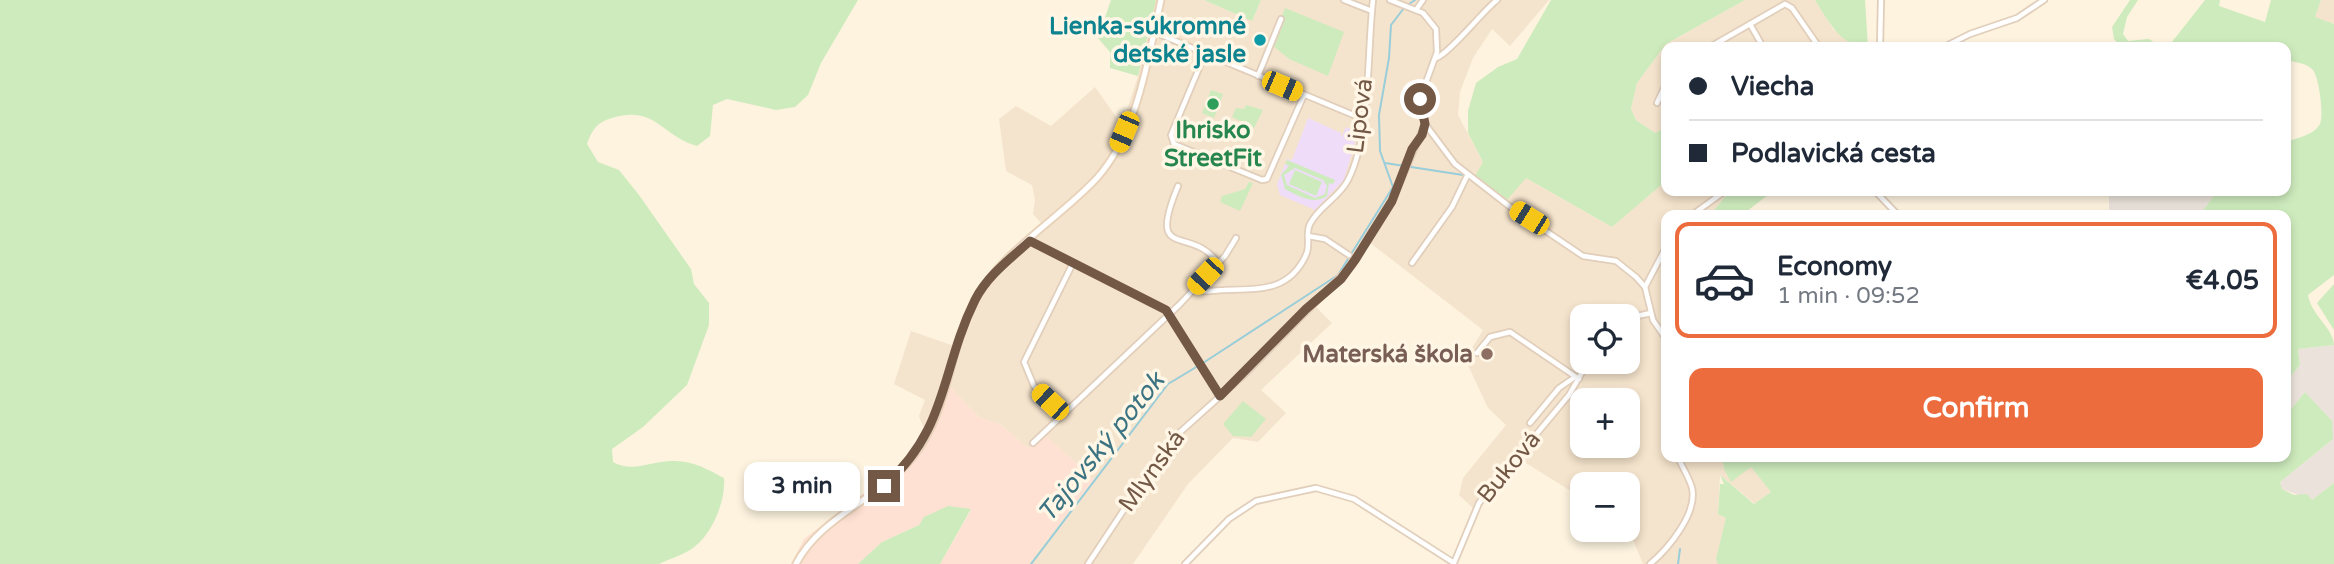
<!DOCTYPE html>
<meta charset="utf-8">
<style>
body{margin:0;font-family:"Varela Round",sans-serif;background:#f2f2f3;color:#1f2937;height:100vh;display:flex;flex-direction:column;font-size:26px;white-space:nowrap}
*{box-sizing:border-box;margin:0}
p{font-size:23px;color:#747a83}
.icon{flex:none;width:38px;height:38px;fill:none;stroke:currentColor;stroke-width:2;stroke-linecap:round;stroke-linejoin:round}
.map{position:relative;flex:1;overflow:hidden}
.details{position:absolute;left:1661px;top:210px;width:630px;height:252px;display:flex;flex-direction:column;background:#fff;border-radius:14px;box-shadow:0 4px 10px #0003}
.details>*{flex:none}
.top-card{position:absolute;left:1661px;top:42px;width:630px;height:154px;border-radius:14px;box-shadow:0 4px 10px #0003;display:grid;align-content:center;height:154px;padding:0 28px;background:#fff}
.fabs{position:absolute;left:1570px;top:304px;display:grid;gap:14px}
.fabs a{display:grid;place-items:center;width:70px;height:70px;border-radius:14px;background:#fff;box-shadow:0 4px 10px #0003;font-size:35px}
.end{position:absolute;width:32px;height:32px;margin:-16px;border:9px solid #745846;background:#fff;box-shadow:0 0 0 4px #fff}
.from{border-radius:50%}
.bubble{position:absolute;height:49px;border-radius:14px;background:#fff;box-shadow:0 4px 10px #0003;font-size:23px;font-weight:700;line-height:49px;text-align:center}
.car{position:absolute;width:21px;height:42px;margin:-21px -10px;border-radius:9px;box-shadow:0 0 5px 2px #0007;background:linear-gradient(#f5c518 24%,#345 0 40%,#f5c518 0 76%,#345 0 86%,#f5c518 0)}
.top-card b{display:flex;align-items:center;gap:24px;height:66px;font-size:26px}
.top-card b+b{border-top:2px solid #e0e1e3}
.top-card i{width:18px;height:18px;background:#1f2937}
ul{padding:12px 0 0;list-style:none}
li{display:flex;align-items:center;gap:21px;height:116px;margin:0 14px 10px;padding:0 14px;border:4px solid transparent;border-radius:14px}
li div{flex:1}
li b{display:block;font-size:26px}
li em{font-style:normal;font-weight:700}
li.current{border-color:#ed6c3d}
li>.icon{width:63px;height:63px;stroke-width:1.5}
.button{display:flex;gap:14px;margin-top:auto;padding:14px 28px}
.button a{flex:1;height:80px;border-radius:14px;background:#ed6c3d;color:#fff;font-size:28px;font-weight:700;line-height:80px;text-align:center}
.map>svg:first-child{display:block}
.residential{fill:#f5e4cd;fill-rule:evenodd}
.commercial{fill:#fee1d2}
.industrial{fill:#ebe3db}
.education{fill:#efdcf9}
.green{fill:#ceebbd;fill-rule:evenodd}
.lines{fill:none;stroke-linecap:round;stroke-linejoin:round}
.stream{stroke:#99cdd9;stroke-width:2}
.minor-casing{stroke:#e1cebb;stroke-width:8}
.secondary-casing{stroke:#e9d2ba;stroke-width:9}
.minor{stroke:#fff;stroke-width:4.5}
.secondary{stroke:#fff;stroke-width:5}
.route{stroke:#745846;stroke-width:9}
.culture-dot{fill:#0f9aa8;stroke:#fff6e6;stroke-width:2.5}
.leisure-dot{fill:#2e9e5b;stroke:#fff6e6;stroke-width:2.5}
.education-dot{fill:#8d6e63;stroke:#fff6e6;stroke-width:2.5}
.labels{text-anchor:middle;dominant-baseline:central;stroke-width:7;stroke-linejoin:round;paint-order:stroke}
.culture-label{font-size:24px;font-weight:bold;fill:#0d838f;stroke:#fff6e6;text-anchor:end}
.street-label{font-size:24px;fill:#745846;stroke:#fff6e6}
.leisure-label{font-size:24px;font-weight:bold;fill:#27864d;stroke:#fff6e6}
.education-label{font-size:24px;font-weight:bold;fill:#785e54;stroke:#fff6e6;text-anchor:end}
.water-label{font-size:26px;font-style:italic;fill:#3c7382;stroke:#fff6e6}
</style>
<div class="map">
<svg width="2334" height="564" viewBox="0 0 2334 564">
<rect width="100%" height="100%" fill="#fdf3df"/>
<g class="residential">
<path d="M1156,0H1204L1252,21L1261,0H1549L1510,46L1492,29L1473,58L1460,92L1458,115L1483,162L1526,178L1612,227L1666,181V191H1730L1710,215H1666V457H1722L1724,469L1751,466L1771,492L1755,504L1720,475L1718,514L1726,518L1718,564H1643L1628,528V485H1582V498L1518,458L1477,512L1459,495L1463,478L1506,425L1488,408L1465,359L1483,330L1369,242L1341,282L1315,306L1332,323L1261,390L1286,413L1258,442L1233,438L1188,484L1133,564H1028L1094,479L1044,435L1029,449L1000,424L980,418L950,387L932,432L924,429L919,416L925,400L894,384L911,331L954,346L971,299L983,282L1042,224L1033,214L1035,200L1032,185L1006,171L999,119L1016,106L1051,126L1095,87L1122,125L1138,76ZM1582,317H1628V362H1582ZM1582,401H1628V446H1582Z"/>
<path d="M1745,0H1815L1833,29L1856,47H1666V127L1655,133L1636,120L1631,109L1637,83L1666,44Z"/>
<path d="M2321,0H2334V24L2314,17Z"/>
</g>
<path class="commercial" d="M950,387L980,418L1000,424L1029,449L1044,434L1094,479L1028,564H940L971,510L919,525L882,542L858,564H791L804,539L895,469L909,456L924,429L932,432Z"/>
<g class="industrial">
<path d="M2109,191H2217L2200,215L2112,212L2109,210Z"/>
<path d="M2334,345V483L2312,500L2282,489L2280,482L2333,439L2305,392L2286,415V382L2300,365L2298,349Z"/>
</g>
<path class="education" d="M1308,118L1341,133V138L1346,127L1358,132L1344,180L1315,210L1280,195L1277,184L1287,159L1292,160Z"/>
<g class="green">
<path d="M0,0H858L821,63L808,95L795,107L776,110L727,99L713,105L710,136L697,146C661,136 656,105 612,118C597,122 592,130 587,144L598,162L619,170L639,195L691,269L694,284L709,303V325L687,385L643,427L612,449L613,462C632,473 652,461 672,461C692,460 707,469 724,478C726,502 711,537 690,550C680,556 669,559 659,564H0Z"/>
<path d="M1111,0H1156L1138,76L1110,68V52L1098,38Z"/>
<path d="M1204,0H1261L1252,21Z"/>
<path d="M1551,0H1745L1666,44L1637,83L1631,109L1636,120L1655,133L1666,127V181L1612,227L1526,178L1507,200L1474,178L1483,162L1468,133V111L1476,83L1498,67L1517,59Z"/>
<path d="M1815,0H1865L1868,47C1841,47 1828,21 1815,0Z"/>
<path d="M2130,0H2138L2127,17L2123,34L2128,41L2149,39L2161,47H2121L2114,39L2112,27Z"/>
<path d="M2205,0H2220L2219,6L2265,22L2271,0H2321L2315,17L2334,24V275L2308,295C2311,315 2334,329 2334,345L2298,349L2300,365L2286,382V215H2200L2217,191H2286V142C2297,138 2314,135 2320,124C2324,115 2319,75 2312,69C2306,63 2294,62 2286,60V47H2239L2218,42L2204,47H2168Z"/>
<path d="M1285,8L1344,32L1328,76L1289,59L1271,44Z"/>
<path d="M1211,90L1223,94L1214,118L1202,113Z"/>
<path d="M1246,105L1263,110L1254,128L1232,117L1236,108L1244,109Z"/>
<path d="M1287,160L1335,180L1333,184L1329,183L1327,196C1313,206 1297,195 1283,188H1285L1281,175L1289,166L1285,164ZM1295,168L1323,180L1327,186L1325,194L1315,198L1287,185L1284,175Z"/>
<path d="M1295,170L1322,182L1316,196L1289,184Z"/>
<path d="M1249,182L1253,183L1240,211L1220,202L1222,196L1245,189Z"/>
<path d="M1730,191H1773L1742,215H1710Z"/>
<path d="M2334,284V330L2317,303Z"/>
<path d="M2305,392L2332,421L2333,439L2280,482L2282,489L2294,495L2307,494L2312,500L2334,483V564H1718L1716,559L1726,518L1718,514L1720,484H1724L1720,475L1754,504L1771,492L1751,467L1731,482L1724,469L1722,457H2286V415Z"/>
<path d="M1243,401L1266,419L1251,437L1233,436L1223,424Z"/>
<path d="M948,506L971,509L940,564H858L882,542L919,525L924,517Z"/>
</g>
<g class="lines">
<g class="stream">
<path d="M1409,4L1415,0"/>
<path d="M1385,163L1463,175"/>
<path d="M1203,363L1338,275L1393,187L1380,151L1379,115L1389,58L1391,25L1404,8"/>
<path d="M1031,564L1168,384L1198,366"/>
<path d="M1678,564L1680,549"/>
</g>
<g class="minor-casing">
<g id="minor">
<path d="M1344,0L1372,11"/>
<path d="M1390,0L1423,13L1436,29L1437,52L1420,99V108L1425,124L1455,164L1509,206L1583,256L1616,261L1636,277L1645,287L1653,320L1666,339"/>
<path d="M1416,10L1423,0"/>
<path d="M1750,24L1763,47"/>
<path d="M1154,32L1363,119"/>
<path d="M1710,47L1785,4L1792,8L1819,47"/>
<path d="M1880,47L1881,0"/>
<path d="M1944,47L1970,34L2017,18L2044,0"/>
<path d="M1205,54L1171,135L1174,144L1262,180L1267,179L1304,95"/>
<path d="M1436,58C1448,55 1482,12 1497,0"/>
<path d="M1258,76L1281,19"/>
<path d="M1657,103L1666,84"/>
<path d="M1178,186C1146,263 1191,224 1218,263"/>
<path d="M1875,191L1898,215"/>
<path d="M1692,215L1725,191"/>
<path d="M1308,236L1325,239L1349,255"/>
<path d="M1030,241L1166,310L1220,396"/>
<path d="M1412,263L1452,207L1467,176"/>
<path d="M1645,287L1666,247"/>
<path d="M1193,290C1203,293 1214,290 1224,290C1259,289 1289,292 1306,255C1311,244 1305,234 1310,224C1319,206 1339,198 1348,180C1371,136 1367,51 1373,0"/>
<path d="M1628,318L1651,313"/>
<path d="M1477,353L1490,337L1510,332L1579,379"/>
<path d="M1063,414L1034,386L1024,362L1073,263"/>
<path d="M1530,423L1559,388L1575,377"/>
<path d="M1033,443L1180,304L1225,256L1236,238"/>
<path d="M1088,564L1168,443L1246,373L1351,266L1392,201L1425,124"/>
<path d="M1185,564L1229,519L1256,501L1316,488L1354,499L1454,563L1479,503L1569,395L1588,362"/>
<path d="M1650,564C1668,549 1698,513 1692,488C1689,477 1682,467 1678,457"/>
</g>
</g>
<g class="secondary-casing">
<path id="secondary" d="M796,564C821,516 879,499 912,458C950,412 948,347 977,297C1003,251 1061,217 1097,178C1138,132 1148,58 1161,0"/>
</g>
<use href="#minor" class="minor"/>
<use href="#secondary" class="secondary"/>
</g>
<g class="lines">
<path class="route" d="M884,486C949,428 940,371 975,300C987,276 1010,259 1030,241L1166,310L1220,396L1306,309L1341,279L1355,260L1392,201L1412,149L1422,135L1425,124L1420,99"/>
</g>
<circle class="culture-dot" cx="1260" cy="40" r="7"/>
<circle class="leisure-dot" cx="1213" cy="104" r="7"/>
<circle class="education-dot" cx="1487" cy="354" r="7"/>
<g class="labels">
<g class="culture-label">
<text x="1246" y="26">Lienka-súkromné<tspan x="1246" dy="28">detské jasle</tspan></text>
</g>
<g class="street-label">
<text transform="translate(1360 116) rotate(-83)">Lipová</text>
<text transform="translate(1509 467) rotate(-51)">Buková</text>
<text transform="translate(1152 471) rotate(-54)">Mlynská</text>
</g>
<g class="leisure-label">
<text x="1213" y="130">Ihrisko<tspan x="1213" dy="28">StreetFit</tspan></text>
</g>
<g class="education-label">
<text x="1473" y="354">Materská škola</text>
</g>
<g class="water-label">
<text transform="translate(1101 447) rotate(-51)">Tajovský potok</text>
</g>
</g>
</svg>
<div class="fabs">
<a><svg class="icon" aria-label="locate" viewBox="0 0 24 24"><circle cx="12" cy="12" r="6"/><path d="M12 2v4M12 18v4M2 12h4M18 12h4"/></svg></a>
<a>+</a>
<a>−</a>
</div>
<i class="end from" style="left:1420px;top:99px"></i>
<i class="end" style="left:884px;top:486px"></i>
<div class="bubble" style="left:744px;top:462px;width:116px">3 min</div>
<i class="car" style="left:1282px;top:86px;rotate:113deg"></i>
<i class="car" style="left:1124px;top:132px;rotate:203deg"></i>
<i class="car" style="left:1529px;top:218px;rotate:302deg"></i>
<i class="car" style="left:1205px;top:276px;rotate:223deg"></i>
<i class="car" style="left:1050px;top:402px;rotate:313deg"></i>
<div class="top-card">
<b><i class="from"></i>Viecha</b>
<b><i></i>Podlavická cesta</b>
</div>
<section class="details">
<ul>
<li class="current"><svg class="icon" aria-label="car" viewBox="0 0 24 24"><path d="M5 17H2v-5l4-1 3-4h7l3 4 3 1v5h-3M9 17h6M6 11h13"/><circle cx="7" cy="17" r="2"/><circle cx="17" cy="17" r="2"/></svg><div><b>Economy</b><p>1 min · 09:52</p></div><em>€4.05</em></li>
</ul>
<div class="button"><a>Confirm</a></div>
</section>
</div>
